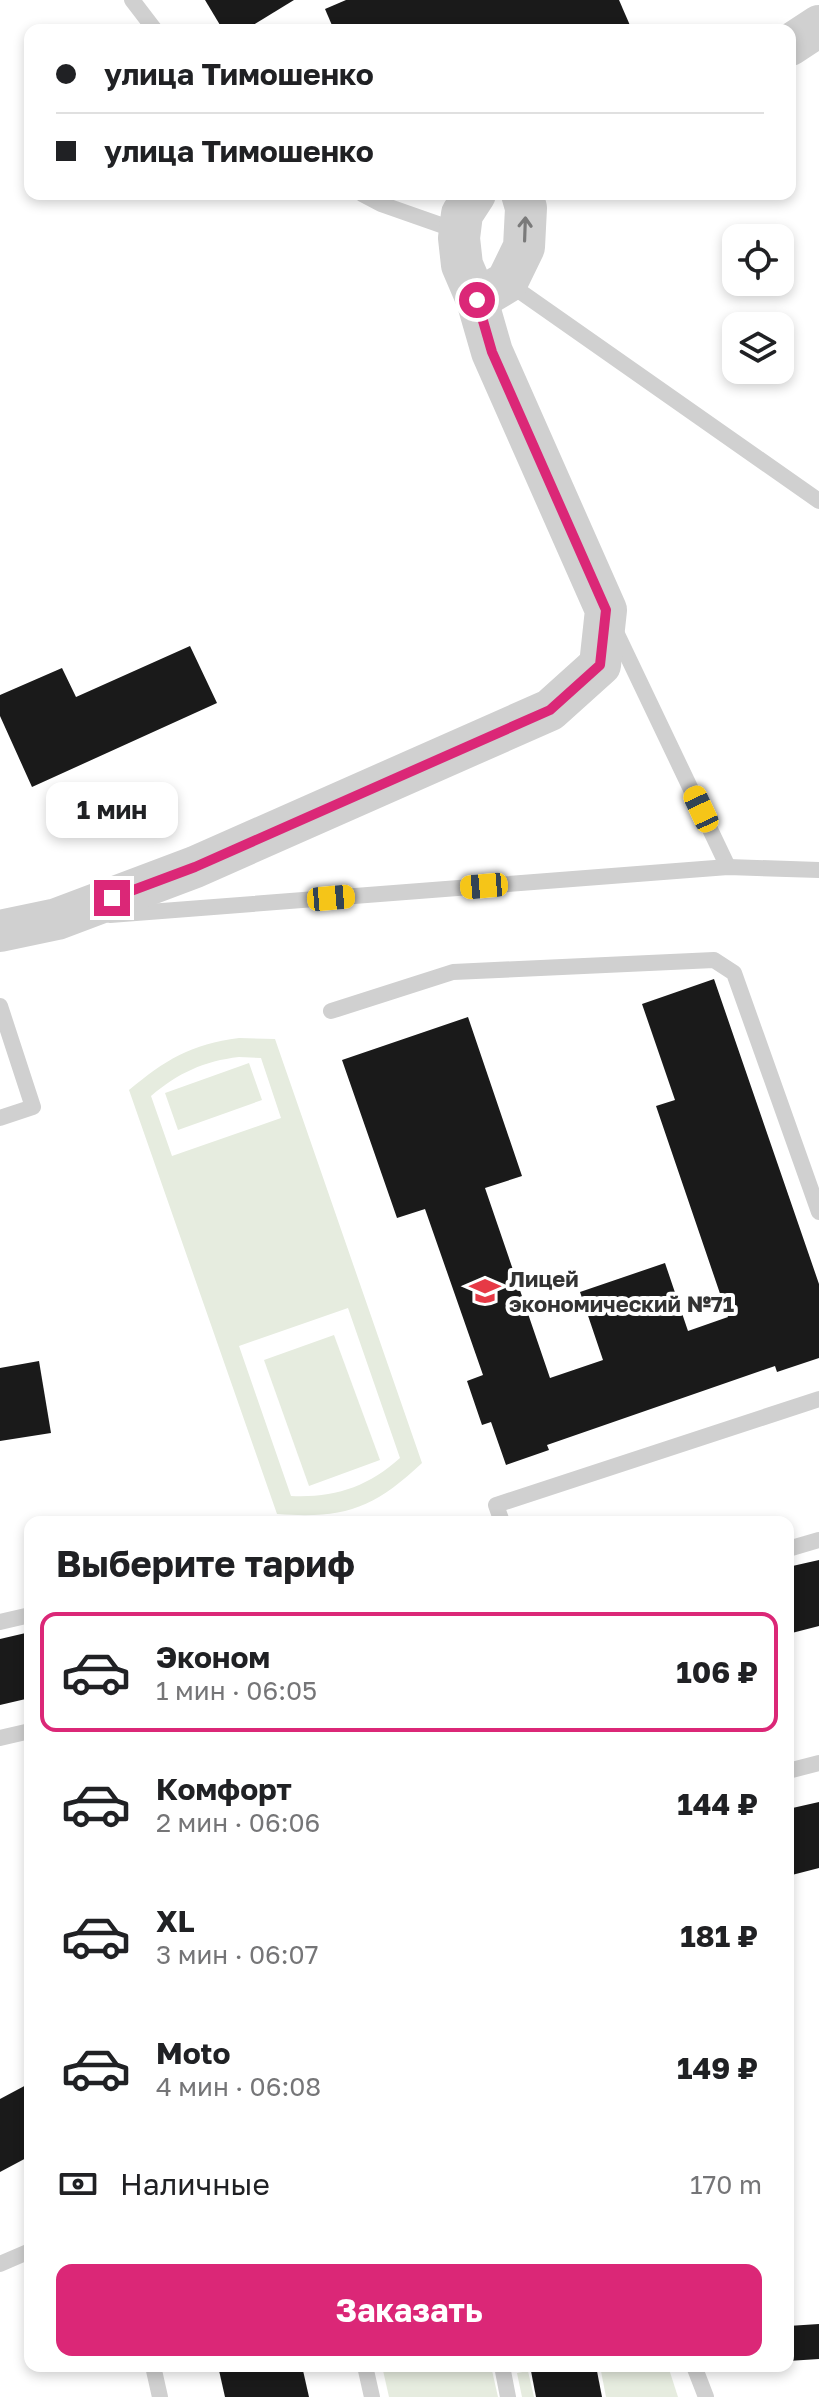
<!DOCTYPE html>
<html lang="ru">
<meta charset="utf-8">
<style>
body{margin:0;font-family:"Golos Text",sans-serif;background:#f6f6f6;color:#202124;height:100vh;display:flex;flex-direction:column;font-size:30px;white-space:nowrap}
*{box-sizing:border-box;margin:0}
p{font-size:26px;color:#757577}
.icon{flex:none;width:44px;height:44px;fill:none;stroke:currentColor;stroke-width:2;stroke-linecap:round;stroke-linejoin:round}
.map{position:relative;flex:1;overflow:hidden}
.side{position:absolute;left:24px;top:1516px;width:770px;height:856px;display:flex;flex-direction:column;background:#fff;border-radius:16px;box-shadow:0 4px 12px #0003}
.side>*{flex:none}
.top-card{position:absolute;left:24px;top:24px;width:772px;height:176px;border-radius:16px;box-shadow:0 4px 12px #0003;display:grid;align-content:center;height:176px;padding:0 32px;background:#fff}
.buttons{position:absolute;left:722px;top:224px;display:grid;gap:16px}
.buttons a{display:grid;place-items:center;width:72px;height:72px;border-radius:16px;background:#fff;box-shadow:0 4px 12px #0003;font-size:40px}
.end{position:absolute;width:36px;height:36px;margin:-18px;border:10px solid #db2777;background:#fff;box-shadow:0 0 0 4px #fff}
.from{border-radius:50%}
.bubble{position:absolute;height:56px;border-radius:16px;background:#fff;box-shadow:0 4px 12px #0003;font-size:26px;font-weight:700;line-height:56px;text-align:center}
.car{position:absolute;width:24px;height:48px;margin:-24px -12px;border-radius:10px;box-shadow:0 0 6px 2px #0007;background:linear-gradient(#f5c518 24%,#345 0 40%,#f5c518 0 76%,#345 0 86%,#f5c518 0)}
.top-card b{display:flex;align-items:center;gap:28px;height:76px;font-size:30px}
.top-card b+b{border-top:2px solid #e0e0e0}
.top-card i{width:20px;height:20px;background:#202124}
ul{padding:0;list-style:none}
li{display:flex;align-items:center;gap:24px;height:120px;margin:0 16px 12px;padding:0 16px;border:4px solid transparent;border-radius:16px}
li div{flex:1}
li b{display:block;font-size:30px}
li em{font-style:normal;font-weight:700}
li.current{border-color:#db2777}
li>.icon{width:72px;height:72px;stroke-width:1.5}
h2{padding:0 32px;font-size:36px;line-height:96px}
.pay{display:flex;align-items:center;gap:20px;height:88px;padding:0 32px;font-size:30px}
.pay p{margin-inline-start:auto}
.action{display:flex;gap:16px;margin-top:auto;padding:16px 32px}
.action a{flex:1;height:92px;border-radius:16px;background:#db2777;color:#fff;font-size:32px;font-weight:700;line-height:92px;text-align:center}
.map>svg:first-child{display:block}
.green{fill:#e6ecdf;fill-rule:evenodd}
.building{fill:#1a1a1a}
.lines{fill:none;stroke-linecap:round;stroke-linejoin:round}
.service{stroke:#d0d0d0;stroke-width:16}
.tertiary{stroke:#d0d0d0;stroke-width:42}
.oneway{stroke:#7a7a7a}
.route{stroke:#db2777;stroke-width:10}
.labels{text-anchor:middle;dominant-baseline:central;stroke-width:8;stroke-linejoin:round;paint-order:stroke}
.poi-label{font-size:22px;font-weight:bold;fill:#333;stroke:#fff;text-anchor:start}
</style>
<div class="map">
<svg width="819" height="2397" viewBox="0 0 819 2397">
<rect width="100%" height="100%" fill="#fff"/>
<g class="green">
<path d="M239,1038L275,1039L422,1463C373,1509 344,1519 277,1514L129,1090C165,1060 191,1044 239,1038ZM239,1057L261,1058L281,1118L172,1156L151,1096C178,1073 204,1061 239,1057ZM348,1308L400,1458C368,1487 334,1498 291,1496L239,1346Z"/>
<path d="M249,1063L262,1100L178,1130L165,1093Z"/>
<path d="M334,1335L380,1460L309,1486L264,1360Z"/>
<path d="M382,2366H491L498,2397H389Z"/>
<path d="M600,2366H668L678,2397H606Z"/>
<path d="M528,2371L534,2397H522L517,2373Z"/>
</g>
<g class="building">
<path d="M205,0H294L245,30H223Z"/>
<path d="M346,0H619L632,30H334L325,9Z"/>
<path d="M190,646L217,703L32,787L0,716V695L62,668L76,697Z"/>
<path d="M714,979L819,1284V1358L777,1372L775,1366L547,1445L549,1450L506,1465L491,1422L482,1425L467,1381L483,1375L425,1209L397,1218L342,1060L468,1017L522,1176L485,1188L550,1378L603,1360L580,1292L665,1263L688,1331L728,1317L656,1106L675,1100L642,1004Z"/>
<path d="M39,1361L51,1433L0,1441V1368Z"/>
<path d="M819,1560V1626L788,1634V1567Z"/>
<path d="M30,1632V1698L0,1705V1639Z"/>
<path d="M819,1802V1868L788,1876V1809Z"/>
<path d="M30,2083V2156L0,2172V2099Z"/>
<path d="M819,2324V2359L788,2361V2326Z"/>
<path d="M218,2366H302L309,2397H225Z"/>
<path d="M530,2366H596L602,2397H536Z"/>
</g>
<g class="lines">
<g class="service">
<path d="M132,0L155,30"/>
<path d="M362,194L381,204L458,231"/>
<path d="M508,283L819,501"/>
<path d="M615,630L728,867"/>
<path d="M110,915L728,867L819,870"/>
<path d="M0,1006L33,1107L0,1118"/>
<path d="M331,1011L453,972L714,960L734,973L819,1212"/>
<path d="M502,1522L496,1505L819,1399"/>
<path d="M788,1549L819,1540"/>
<path d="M0,1622L30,1615"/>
<path d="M0,1738L30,1731"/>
<path d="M788,1771L819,1763"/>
<path d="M0,2264L30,2251"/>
<path d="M153,2366L160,2397"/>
<path d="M365,2366L372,2397"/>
<path d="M502,2366L508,2397"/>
<path d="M694,2366L706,2397"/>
</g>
<g class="tertiary">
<path d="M790,45L819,26"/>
<path d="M477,300L507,282L524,247L526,208L522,194"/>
<path d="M0,931L57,919L195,867L550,710L600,665L606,610L492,352L477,300L462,265L459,238L462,214L475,194"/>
</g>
</g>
<defs><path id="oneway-shaft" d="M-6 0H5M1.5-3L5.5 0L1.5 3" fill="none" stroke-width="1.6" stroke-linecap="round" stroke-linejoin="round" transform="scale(2)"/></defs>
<use class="oneway" href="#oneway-shaft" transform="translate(525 229) rotate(-88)"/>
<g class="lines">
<path class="route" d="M112,898L195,867L550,710L600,665L606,610L492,352L477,300"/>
</g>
<defs>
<g id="school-bare" transform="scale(2.4)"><path d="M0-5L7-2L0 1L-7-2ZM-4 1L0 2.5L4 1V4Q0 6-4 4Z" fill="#e63946" stroke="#fff" stroke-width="2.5" paint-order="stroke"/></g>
</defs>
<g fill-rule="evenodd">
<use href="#school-bare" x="485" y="1291"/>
</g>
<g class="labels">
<g class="poi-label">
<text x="509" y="1278">Лицей<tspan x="509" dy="25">экономический №71</tspan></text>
</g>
</g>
</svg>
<div class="buttons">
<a><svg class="icon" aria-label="locate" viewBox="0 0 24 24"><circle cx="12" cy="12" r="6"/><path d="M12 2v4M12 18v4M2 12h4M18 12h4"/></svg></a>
<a><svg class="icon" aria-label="layers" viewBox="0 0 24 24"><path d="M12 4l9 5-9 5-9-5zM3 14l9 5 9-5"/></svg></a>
</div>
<i class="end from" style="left:477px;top:300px"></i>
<i class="end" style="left:112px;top:898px"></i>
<div class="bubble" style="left:46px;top:782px;width:132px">1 мин</div>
<i class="car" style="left:701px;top:809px;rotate:335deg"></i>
<i class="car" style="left:484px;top:886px;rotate:265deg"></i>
<i class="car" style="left:331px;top:898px;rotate:85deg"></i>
<div class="top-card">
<b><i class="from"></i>улица Тимошенко</b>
<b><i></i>улица Тимошенко</b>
</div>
<section class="side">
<h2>Выберите тариф</h2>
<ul>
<li class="current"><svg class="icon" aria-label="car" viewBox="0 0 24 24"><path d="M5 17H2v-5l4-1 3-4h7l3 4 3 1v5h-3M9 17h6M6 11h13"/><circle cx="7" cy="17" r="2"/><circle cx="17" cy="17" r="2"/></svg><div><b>Эконом</b><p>1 мин · 06:05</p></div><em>106 ₽</em></li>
<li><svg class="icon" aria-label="car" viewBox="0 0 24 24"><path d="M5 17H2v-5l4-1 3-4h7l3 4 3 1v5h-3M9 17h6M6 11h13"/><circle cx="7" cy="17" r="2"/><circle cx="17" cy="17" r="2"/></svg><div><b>Комфорт</b><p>2 мин · 06:06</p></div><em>144 ₽</em></li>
<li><svg class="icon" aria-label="car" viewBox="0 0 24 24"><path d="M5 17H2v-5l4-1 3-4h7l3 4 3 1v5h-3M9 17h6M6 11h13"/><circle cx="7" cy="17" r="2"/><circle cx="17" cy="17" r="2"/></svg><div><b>XL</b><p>3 мин · 06:07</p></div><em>181 ₽</em></li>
<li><svg class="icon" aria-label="car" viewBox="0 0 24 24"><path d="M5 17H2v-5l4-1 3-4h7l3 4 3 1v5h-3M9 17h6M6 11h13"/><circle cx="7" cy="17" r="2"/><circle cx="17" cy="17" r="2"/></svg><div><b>Moto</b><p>4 мин · 06:08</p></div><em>149 ₽</em></li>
</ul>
<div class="pay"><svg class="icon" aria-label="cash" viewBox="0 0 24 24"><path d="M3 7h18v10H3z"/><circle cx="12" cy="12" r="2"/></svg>Наличные<p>170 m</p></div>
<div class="action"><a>Заказать</a></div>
</section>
</div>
